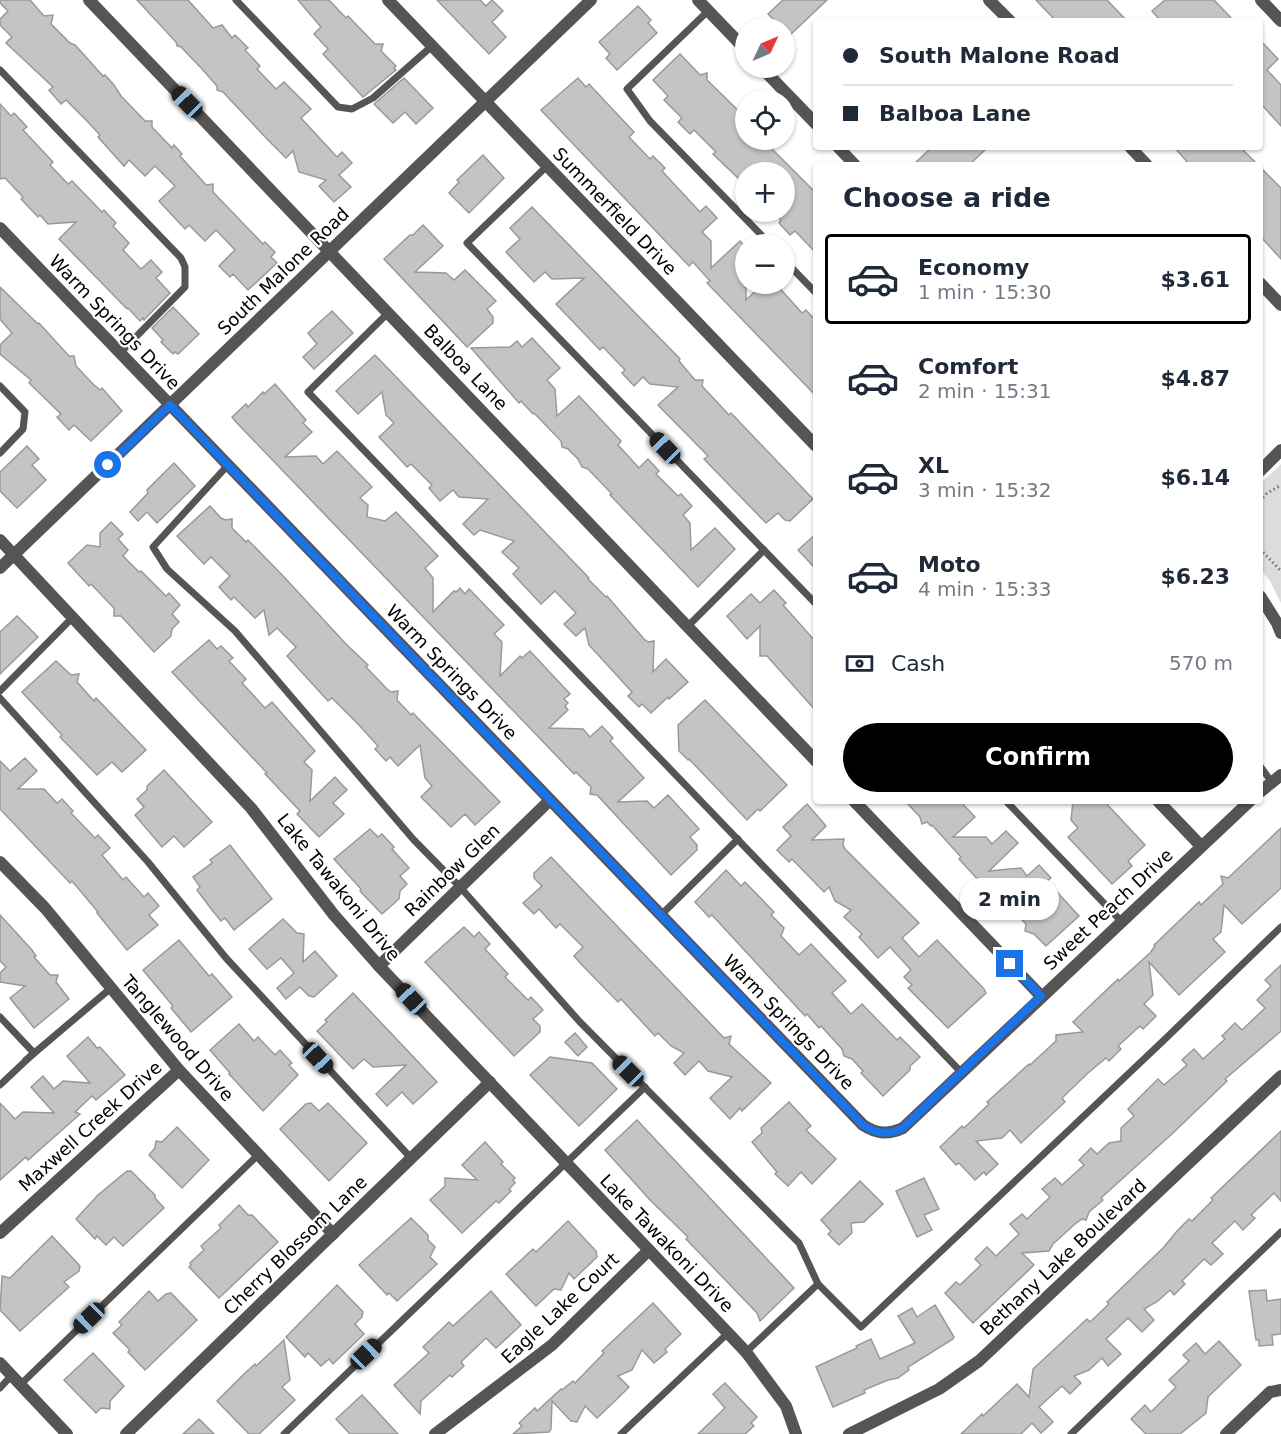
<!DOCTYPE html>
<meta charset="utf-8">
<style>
body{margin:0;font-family:"DejaVu Sans",sans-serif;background:#f6f6f7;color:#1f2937;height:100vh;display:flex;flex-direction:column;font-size:22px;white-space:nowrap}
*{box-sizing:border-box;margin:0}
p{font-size:20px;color:#747a83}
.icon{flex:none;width:33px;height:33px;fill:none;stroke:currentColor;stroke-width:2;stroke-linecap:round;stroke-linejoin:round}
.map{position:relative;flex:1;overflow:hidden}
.drawer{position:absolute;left:813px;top:162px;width:450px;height:642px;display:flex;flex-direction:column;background:#fff;border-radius:6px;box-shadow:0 2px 4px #0004}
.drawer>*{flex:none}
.hud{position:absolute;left:813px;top:18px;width:450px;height:132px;border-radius:6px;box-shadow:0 2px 4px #0004;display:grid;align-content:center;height:132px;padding:0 30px;background:#fff}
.needle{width:39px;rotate:46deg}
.controls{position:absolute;left:735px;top:18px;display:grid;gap:12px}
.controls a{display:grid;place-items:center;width:60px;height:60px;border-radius:50%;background:#fff;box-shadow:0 2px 4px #0004;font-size:30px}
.end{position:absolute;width:27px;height:27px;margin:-14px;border:8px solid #1a73e8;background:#fff;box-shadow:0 0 0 3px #fff}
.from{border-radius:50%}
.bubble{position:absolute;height:42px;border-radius:21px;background:#fff;box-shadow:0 2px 4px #0004;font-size:20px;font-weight:600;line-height:42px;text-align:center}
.car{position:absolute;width:18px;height:36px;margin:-18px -9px;border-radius:8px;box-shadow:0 0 4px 2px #0007;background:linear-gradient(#222 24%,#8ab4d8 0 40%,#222 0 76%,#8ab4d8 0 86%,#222 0)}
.hud b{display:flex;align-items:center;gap:21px;height:57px;font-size:22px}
.hud b+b{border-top:2px solid #e0e1e3}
.hud i{width:15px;height:15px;background:#1f2937}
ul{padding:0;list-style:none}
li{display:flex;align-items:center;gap:18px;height:90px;margin:0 12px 9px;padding:0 18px;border:3px solid transparent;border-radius:6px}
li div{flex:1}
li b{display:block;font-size:22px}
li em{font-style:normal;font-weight:600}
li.on{border-color:#000}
li>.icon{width:54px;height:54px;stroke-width:1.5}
h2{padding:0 30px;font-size:27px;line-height:72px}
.pay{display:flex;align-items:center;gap:15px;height:66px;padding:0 30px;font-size:22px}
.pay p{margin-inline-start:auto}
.button{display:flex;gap:12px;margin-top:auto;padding:12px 30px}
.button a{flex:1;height:69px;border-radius:36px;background:#000;color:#fff;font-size:24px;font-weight:600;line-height:69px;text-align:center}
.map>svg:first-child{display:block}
.green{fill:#dcdcdc}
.building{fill:#c4c4c4;stroke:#999;stroke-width:1.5}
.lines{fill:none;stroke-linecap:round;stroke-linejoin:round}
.path{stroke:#777;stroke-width:3;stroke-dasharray:1.5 3;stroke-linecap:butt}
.service{stroke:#555;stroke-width:7}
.minor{stroke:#555;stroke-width:12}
.tertiary{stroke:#555;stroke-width:12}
.route{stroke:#1a73e8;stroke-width:8}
.labels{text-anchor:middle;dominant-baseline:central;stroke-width:4.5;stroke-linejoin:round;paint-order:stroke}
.street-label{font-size:18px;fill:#000;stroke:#fff}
</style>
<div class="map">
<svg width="1281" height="1434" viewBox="0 0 1281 1434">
<rect width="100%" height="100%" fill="#fff"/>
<path class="green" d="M1281,464V603L1270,581L1260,569V484Z"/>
<g class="building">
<path d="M0,0H30L44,16L53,15L51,24L70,43L75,45L103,76L105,75L114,85L121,96L145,121H152V127L172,148L174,145L182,154L180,156L206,185L213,184V192L263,244L265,242L275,252L271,257L277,263L248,290L233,274L230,277L219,266L235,250L216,230L205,241L189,225L185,229L159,201L175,186L155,166L145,176L129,160L124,166L98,137L100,135L87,121L66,100L61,104L49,90L53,87L6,43L12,37L0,25V19L8,11L0,3Z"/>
<path d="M137,0H188L213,28L222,25L232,38L235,35L248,48L245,50L260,66L257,69L276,89L284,82L311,109L301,118L337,157L342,152L352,163L339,175L351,187L334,202L319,186L326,180L299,172L293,151L286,158L268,140L223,92L217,90V86L202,69L181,47L177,46L176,42Z"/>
<path d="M298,0H329L346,18L348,16L375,44H383L381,51L396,66L394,68L396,70L363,97L323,54L328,49L314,34L321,27Z"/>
<path d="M437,0H480L486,6L492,0L503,11L492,22L506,37L489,54Z"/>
<path d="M783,0H827L789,36L784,32V28H782L768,14Z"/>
<path d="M1036,0H1107L1127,21H1056Z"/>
<path d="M1165,0H1214L1234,21H1161L1152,11Z"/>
<path d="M638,6L651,20L648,23L657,33L617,70L606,58L610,54L599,42Z"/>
<path d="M1260,40L1278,59L1267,70L1281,85V126L1260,103Z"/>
<path d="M680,54L700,75L707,73V80L746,118V140H763L816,193V253L795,231L790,235L779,223L781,220L773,212H784V172H746V177L741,181L713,154L716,152L694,130L690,134L678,122L682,118L664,100L668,96L653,80Z"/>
<path d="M404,78L433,108L416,124L405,112L393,123L374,104Z"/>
<path d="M578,78L586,87L589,84L634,132L629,137L650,159L653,156L665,168L662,171L700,212L706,206L717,218L702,232L711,241V268L740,241L746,247V300L763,284H776L802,313L806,310L816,321V396L707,283L710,281L693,262L689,266L541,110Z"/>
<path d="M0,104L11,116L14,113L27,127L23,130L53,162L50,165L68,184L72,181L102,212L104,210L116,223L113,226L129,243L123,250L141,269L151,260L162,272L156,278L170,293L144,320L143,318L140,321L128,308L127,309L59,239L76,222L48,224L40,215L38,217L21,199L23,197L5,178L0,179Z"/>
<path d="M932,147H988L969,165H913Z"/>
<path d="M1174,147H1240L1258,165H1190Z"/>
<path d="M483,155L504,178L469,213L449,193L459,182L457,180Z"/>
<path d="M1260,167L1281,188V259L1260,236Z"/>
<path d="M532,207L680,359L679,361L695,380H703L702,386L729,415L731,413L813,499L790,521L785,520L778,513L766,523L704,459L708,456L658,405L678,387L650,384L643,377L634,386L622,373L625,370L603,347L600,350L556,304L584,278L552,279L545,272L534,282L506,252L520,239L510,228Z"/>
<path d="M423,225L443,246L415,272L446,273L454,280L465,270L496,301L487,309L493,317V323L467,347L384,259L410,235H413Z"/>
<path d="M0,287L38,324L39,323L69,356H74L76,366L93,384L100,390L102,388L122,411L91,441L74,425L69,430L57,417L61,414L29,383L31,380L0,354V345L12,333L0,319Z"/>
<path d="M173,307L199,334L178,354L175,352L173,354L161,342L163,340L152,328Z"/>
<path d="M332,311L353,333L314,369L303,357L317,344L308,333Z"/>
<path d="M532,338L560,368L547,380L555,389L557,416L579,396L621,441L618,445L639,468L648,459L659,471L656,474L678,496L681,494L692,506L683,515L690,523L691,550L715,528L735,549L698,587L610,495L612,494L588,469L582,467L578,459L568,449L562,447L561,441L534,413L533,414L521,401L519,403L471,348L510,347L517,341L522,347Z"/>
<path d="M375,355L589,578L588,579L606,597L607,596L644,639L648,642L654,641L653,672L666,659L688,682L669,699L668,697L651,713L642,704L639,707L628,696L632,692L589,645L585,628L576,636L564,624L576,613L555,591L541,604L513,574L519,568L502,552L514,541L480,530L474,535L463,524L488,499L459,497L453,490L440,501L429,488L432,485L411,464L407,467L396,455L379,437L394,423L386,415L382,392L358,414L336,391Z"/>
<path d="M275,384L306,420L303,423L312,432L285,457L316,456L323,464L337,451L372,487L360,498L368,505L367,517L385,521L396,512L438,556L425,568L433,578V612L454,591L456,592L460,588L465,594L469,589L504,625L494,634L502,642L500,676L520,656L522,658L530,651L570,694L564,699L568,703L565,706L568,710L549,728L583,729L590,737L602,726L613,738L610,741L644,778L618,802L647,801L654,808L668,795L699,829L690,837L697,845V850L671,875L597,795L590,794L591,787L576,772L574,774L236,422L232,417L246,404L248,407L263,392L264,394Z"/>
<path d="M27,446L39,459L32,465L46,480L17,508L0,491V472Z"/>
<path d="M174,463L195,486L157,523L147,512L138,521L130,512L148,493L147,490Z"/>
<path d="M210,506L221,518L226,520L232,519V528L246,542L248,540L284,577L346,644L368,665L366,667L387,689L391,692L398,691L397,700L411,715L413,713L500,802L475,825L465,814L451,827L421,797L432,786L425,778L420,745L398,766L390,757L386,761L375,749L378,746L358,724L332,698L328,701L287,656L296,647L277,628L269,635L264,610L255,618L234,597L231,600L219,587L230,576L211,557L204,564L177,536Z"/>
<path d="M111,522L123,534L118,539L128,550L123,556L139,572L141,571L166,596L169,593L180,605L172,614L179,622L172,629L171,636L154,652L121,616H114V608L91,584L89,586L68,563L87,545L100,547V533Z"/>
<path d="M816,534V569L798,550Z"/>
<path d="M774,590L786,603L783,605L816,642V711L767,656H760V626L747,639L727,616L751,594L760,603Z"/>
<path d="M17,616L38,637L0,674V632Z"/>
<path d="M209,640L217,649L221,646L233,658L229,661L246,679L242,683L265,708L272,702L315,751L304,762L312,770L310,801L335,777L347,790L333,803L344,814L319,837L297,814L300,811L265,774L267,773L172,672Z"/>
<path d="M56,661L71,675L79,674L77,682L94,701L96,698L146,750L122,772L112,762L97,775L60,737L62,735L22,692Z"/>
<path d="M705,700L787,785L760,811L758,809L747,820L689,759L688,760L679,751L678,725Z"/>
<path d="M25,758L37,771L18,789H44L57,803L62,799L73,811L71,813L95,838L98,835L110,848L102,855L123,880L126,877L144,897L148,893L159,906L149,915L158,925L127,950L97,913L98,912L72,881L70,883L0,809V761L10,771Z"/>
<path d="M164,770L212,822L184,847L174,836L162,847L135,815L144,807L137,799L147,790V786Z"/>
<path d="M905,801H960L975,817L953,837H986L992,844L1006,831L1018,843L989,871L1021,868L1027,876L1039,865L1051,878L1047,881L1079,916L1046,946L1034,934L1025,931L1026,924L1013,911L1010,914L970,871L959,859L961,857L932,825L931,826L927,822L922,824L920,817Z"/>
<path d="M1073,801H1104L1145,845L1128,861L1132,866L1112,884L1068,837L1078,828L1071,820Z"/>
<path d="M807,804L826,826L812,840L844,839L843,845L845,849L919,923L902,938L919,957L937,940L984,989L986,993L948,1028L908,988L912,985L904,977L911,970L890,947L878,958L859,937L862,934L844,917L851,910L835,901L829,887L824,892L792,859L789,862L777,850L791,836L783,827Z"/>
<path d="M1281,828V888L1242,924L1224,905L1221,932L1213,939L1225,952L1179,995L1149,962L1153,995L1144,1004L1156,1016L1143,1029L1140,1026L1118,1046L1121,1049L1109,1061L1106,1058L1088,1073L1062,1098L1065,1102L1021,1143L1010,1130L1002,1138L976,1141L998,1164L986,1175L984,1172L975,1180L959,1163L956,1165L940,1147L962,1126L964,1128L989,1104L987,1102L1029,1064L1030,1065L1056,1041V1035L1083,1032L1073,1022L1118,979L1119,981L1150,953L1155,946L1154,945L1199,902L1201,905L1223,884L1221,876L1228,878Z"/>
<path d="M370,829L378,837L382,834L394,847L392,849L409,868L400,876L407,884L400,891L399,899L382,914L360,891L361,889L334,859Z"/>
<path d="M230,845L272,899L234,930L225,918L221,921L212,910L197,890L200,887L193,877L212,863L210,860Z"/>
<path d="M551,857L724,1038L731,1036L729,1044L771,1083L742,1111L740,1108L730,1119L710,1098L732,1077L708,1071L699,1061L685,1075L674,1063L684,1053L671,1046L658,1033L655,1036L621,999L618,1002L581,964L574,956L583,947L560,924L556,928L539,909L534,914L523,903L542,886L534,878V873Z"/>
<path d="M726,870L741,886L745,882L774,912L771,915L784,928L781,936L799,955L811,944L846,981L832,993L851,1014L862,1004L897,1040L900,1037L920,1057L910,1066V1070L883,1096L861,1073L863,1071L852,1059L844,1056L842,1049L821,1026L819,1028L807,1014L805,1016L712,915L709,917L695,902Z"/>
<path d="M0,915L32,950L36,956L34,957L50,975H58L56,982L69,999L34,1028L10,998L25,986L0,982V973L6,967L0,961Z"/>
<path d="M283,919L297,933L304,934L303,962L315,951L337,976L314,997L309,996L300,987L286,999L277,988L294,973L281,958L267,969L249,949Z"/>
<path d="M464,927L474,937L479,932L490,944L485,949L508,974L505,977L528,1000L531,997L543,1010L533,1019L540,1026V1032L514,1056L425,962Z"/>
<path d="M179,940L209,976L212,974L232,997L191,1032L171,1008L173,1006L143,970Z"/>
<path d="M1281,965V1031L1225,1079L1227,1081L1173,1133L1101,1198L1103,1200L1089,1212L1086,1220L1082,1219L1075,1224L1053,1244L1049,1251L1022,1253L1034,1265L973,1323L945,1293L956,1282L960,1285L981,1265L975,1259L987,1247L996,1256L1019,1234L1010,1224L1022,1214L1027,1219L1050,1197L1042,1189L1055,1178L1062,1185L1084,1165L1079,1160L1091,1148L1097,1154L1109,1143L1121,1141V1128L1134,1116L1128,1109L1158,1079L1164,1085L1187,1065L1182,1060L1194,1049L1203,1059L1225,1039L1222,1036L1235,1023L1242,1030L1265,1008L1257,1000L1271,986L1265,980Z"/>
<path d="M353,993L437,1082L413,1104L402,1092L387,1106L376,1094L406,1065L373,1067L364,1059L353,1069L317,1031L327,1022L325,1020Z"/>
<path d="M239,1024L254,1041L258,1037L275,1055L280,1050L292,1063L289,1065L298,1075L263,1111L229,1074L230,1073L210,1050Z"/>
<path d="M575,1033L587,1047L578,1056L565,1042Z"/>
<path d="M88,1037L97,1048L100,1047L125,1075L96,1100L92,1096L75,1112L80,1114L79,1115L28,1160L26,1157L0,1180V1103L15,1119L23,1112L54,1113L31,1087L43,1076L54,1089L63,1081L90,1083L67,1056Z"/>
<path d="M550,1057L592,1063L617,1089L579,1126L530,1075Z"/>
<path d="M789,1102L811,1126L806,1130L836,1159L812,1184L801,1172L788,1186L775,1174L777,1172L752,1142L762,1133L761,1128Z"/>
<path d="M311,1103L319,1111L328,1103L367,1143L329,1181L280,1129L306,1104Z"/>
<path d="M637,1120L794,1288L760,1321L757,1313L686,1239L688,1237L651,1201L605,1150Z"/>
<path d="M177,1127L209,1160L182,1188L149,1155L155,1148L156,1141L162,1142Z"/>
<path d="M1281,1131V1201L1274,1193L1251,1215L1255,1218L1243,1230L1235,1221L1212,1243L1223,1254L1211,1265L1204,1259L1182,1281L1185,1284L1174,1295L1170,1290L1158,1301L1144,1309L1154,1320L1142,1332L1128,1318L1106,1339L1121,1354L1108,1366L1102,1358L1089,1370L1074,1376L1081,1383L1070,1394L1062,1386L1039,1407L1053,1422L1041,1433L1032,1423L1021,1434H961L982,1414L983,1416L1017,1384L1029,1397L1033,1369L1087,1319L1090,1322L1109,1304L1107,1302L1164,1247L1177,1231L1189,1219L1192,1221L1213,1200L1211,1198Z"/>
<path d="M485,1142L503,1162L501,1164L515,1178L513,1180L515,1183L509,1189L511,1191L499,1203L496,1201L462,1233L430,1200L445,1186V1178L477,1180L462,1165Z"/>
<path d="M127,1171H131L155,1195V1198L164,1208L123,1246L114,1237L106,1245L97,1236L95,1239L76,1219L98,1195Z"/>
<path d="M924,1178L939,1209L924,1215L932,1230L917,1237L896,1191Z"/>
<path d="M860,1181L883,1204L864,1222L851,1223L852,1233L839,1245L828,1234L831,1231L821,1220Z"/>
<path d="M239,1205L248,1215H252L278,1242L219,1298L189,1267L191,1265L190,1263L204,1250L201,1246L221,1228L219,1225Z"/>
<path d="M411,1218L428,1235V1240L435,1247L430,1257L437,1264L397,1301L389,1293L387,1295L359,1265Z"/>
<path d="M568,1221L596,1251L597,1257L574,1279L569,1273L561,1290L554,1289L536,1306L506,1274L533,1249L536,1252Z"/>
<path d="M52,1236L80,1266L79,1271L64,1282L69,1287L20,1331L0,1310L2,1276L10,1278Z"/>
<path d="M337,1285L363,1312L362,1317L355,1324L364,1334L333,1364L329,1359L321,1366L308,1353L305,1357L286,1337Z"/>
<path d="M1266,1290L1267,1301L1281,1299V1334L1272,1335L1273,1345L1259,1346V1340H1256L1249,1291Z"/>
<path d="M149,1291L158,1301L166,1294L171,1293L197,1320L145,1370L128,1352L130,1350L113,1333L122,1325L119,1322Z"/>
<path d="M491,1291L521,1325L496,1348L486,1338L461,1362L464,1366L452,1377L450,1375L421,1401L420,1414L394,1385L429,1353L423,1347L449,1322L453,1326Z"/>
<path d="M653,1303L681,1334L665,1349L667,1352L654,1363L642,1350L632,1370L618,1376L629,1387L617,1399L597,1418L585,1406L577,1422L571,1421L552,1401L551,1429L549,1432L513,1434L522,1426L519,1423L535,1408L537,1411L561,1389L562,1390L573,1381L575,1383L604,1353L602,1351Z"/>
<path d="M935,1305L954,1337L953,1339L908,1367L909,1370L898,1378L888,1380L864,1390L865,1393L833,1407L816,1367L857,1348L856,1346L871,1339L880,1359L915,1343L898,1316L912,1308L917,1317Z"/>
<path d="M284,1340L290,1380L282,1387L295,1400L259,1434H249L217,1401L244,1374L255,1364L256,1366Z"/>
<path d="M1219,1341L1241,1365L1208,1397L1206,1413L1180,1434H1146L1131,1419L1145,1405L1151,1412L1176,1387L1169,1380L1189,1361L1183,1355L1196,1343L1205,1354Z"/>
<path d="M93,1353L124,1386L110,1401V1409L101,1408L96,1413L64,1380Z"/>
<path d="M725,1383L757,1417L751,1423L754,1426L745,1434H698L725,1408L713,1394Z"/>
<path d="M362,1395L398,1434H350L336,1419Z"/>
<path d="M199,1419L214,1434H183Z"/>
</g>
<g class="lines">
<g class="path">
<path d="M1260,501L1266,494L1281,485"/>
<path d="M1260,549L1281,571"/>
</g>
<g class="service">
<path d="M236,0L338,107L352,109L373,98L432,46"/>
<path d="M708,11L627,89L650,121L770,244"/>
<path d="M0,70L181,258L185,267V287L120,353"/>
<path d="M547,166L467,243L816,604"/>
<path d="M784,260L816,293"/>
<path d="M389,312L308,392L961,1072"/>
<path d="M0,386L25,412L23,429L0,453"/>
<path d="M228,465L153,547L167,569L235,631L413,839L460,887L579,1021L799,1243L818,1284L861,1327L1163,1041L1281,927"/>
<path d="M688,626L764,550"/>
<path d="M0,691L73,617"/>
<path d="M0,698L148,862L226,958L411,1158"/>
<path d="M1260,766L1271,781"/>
<path d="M1006,801L1121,921"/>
<path d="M661,915L738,839"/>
<path d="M0,1017L34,1053L0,1085"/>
<path d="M26,1060L111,988"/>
<path d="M746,1352L818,1284"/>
<path d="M21,1384L258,1155"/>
<path d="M0,1388L12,1375"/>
<path d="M284,1434L645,1087"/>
<path d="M621,1434L728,1333"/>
<path d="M1071,1434L1281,1232"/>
</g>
<g class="minor">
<path d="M89,0L816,761"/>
<path d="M388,0L816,446"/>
<path d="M989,0L1010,21"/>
<path d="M1261,0L1281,21"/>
<path d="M1130,147L1147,165"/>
<path d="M0,228L863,1125C877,1134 888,1135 903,1128L1250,801"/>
<path d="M1260,283L1281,305"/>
<path d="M1260,471L1281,450"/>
<path d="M0,540L251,808L334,915L379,966L746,1352L786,1406L796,1434"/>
<path d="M1260,792L1281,775"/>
<path d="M854,801L1041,996"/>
<path d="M1158,801L1201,846"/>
<path d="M0,862L45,908L179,1070L333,1234"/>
<path d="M379,966L550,800"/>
<path d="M0,1233L179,1070"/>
<path d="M0,1363L67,1434"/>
<path d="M126,1434L490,1082"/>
<path d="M435,1434L552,1345L649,1250"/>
<path d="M1226,1434L1270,1392L1281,1390"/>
</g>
<g class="tertiary">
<path d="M698,0L746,50"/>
<path d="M762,68L816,124"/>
<path d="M838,147L855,165"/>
<path d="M0,568L591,0"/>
<path d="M1260,596L1277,623L1281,633"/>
<path d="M849,1434L939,1389L979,1361L1281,1076"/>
</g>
</g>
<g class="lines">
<path class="route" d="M108,465L170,405L863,1125C877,1134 888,1135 903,1128L1041,996L1010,964"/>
</g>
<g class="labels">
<g class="street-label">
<text transform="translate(615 211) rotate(46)">Summerfield Drive</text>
<text transform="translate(283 271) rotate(-44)">South Malone Road</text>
<text transform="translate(115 322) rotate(46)">Warm Springs Drive</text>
<text transform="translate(466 367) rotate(46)">Balboa Lane</text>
<text transform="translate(452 672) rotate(46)">Warm Springs Drive</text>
<text transform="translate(452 870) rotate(-44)">Rainbow Glen</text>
<text transform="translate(339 887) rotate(51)">Lake Tawakoni Drive</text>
<text transform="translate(1108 909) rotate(-43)">Sweet Peach Drive</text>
<text transform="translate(789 1022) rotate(46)">Warm Springs Drive</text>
<text transform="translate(178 1038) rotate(49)">Tanglewood Drive</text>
<text transform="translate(90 1126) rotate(-42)">Maxwell Creek Drive</text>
<text transform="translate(667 1243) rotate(46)">Lake Tawakoni Drive</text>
<text transform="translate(295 1245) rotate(-44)">Cherry Blossom Lane</text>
<text transform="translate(1063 1257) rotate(-43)">Bethany Lake Boulevard</text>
<text transform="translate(560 1308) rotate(-43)">Eagle Lake Court</text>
</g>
</g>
</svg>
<div class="controls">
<a><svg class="needle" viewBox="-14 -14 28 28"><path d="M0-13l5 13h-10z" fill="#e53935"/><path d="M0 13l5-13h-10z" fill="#747a83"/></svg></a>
<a><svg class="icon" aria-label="locate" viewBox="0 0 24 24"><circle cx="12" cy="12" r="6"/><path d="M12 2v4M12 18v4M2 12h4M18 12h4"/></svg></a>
<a>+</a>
<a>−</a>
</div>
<i class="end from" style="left:108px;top:465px"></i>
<i class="end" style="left:1010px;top:964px"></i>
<div class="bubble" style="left:960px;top:878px;width:99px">2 min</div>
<i class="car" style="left:187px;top:102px;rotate:316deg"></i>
<i class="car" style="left:665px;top:448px;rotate:316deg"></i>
<i class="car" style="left:411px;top:999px;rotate:317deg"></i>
<i class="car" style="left:318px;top:1058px;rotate:137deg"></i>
<i class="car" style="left:628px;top:1071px;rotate:315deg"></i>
<i class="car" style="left:89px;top:1318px;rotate:226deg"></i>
<i class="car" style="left:366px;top:1354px;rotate:46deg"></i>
<div class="hud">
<b><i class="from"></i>South Malone Road</b>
<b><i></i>Balboa Lane</b>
</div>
<section class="drawer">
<h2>Choose a ride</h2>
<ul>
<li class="on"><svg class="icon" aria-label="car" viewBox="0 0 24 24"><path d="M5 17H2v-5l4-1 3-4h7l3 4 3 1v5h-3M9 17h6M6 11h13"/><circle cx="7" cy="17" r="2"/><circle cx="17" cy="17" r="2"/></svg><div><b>Economy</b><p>1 min · 15:30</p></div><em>$3.61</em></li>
<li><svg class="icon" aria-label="car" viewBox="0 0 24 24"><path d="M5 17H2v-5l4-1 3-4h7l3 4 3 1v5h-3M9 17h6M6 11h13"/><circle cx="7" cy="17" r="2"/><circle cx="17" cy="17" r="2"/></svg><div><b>Comfort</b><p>2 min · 15:31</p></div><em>$4.87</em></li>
<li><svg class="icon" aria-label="car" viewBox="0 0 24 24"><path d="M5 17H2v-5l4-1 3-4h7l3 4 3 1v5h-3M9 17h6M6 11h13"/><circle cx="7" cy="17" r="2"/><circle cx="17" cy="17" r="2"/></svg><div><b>XL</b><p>3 min · 15:32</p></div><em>$6.14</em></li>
<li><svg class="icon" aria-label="car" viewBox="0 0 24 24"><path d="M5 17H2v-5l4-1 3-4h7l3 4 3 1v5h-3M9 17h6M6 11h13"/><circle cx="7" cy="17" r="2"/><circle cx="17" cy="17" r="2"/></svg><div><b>Moto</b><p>4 min · 15:33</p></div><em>$6.23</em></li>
</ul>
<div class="pay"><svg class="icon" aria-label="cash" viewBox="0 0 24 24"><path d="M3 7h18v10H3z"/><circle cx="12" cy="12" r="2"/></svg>Cash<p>570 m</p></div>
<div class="button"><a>Confirm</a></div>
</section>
</div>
